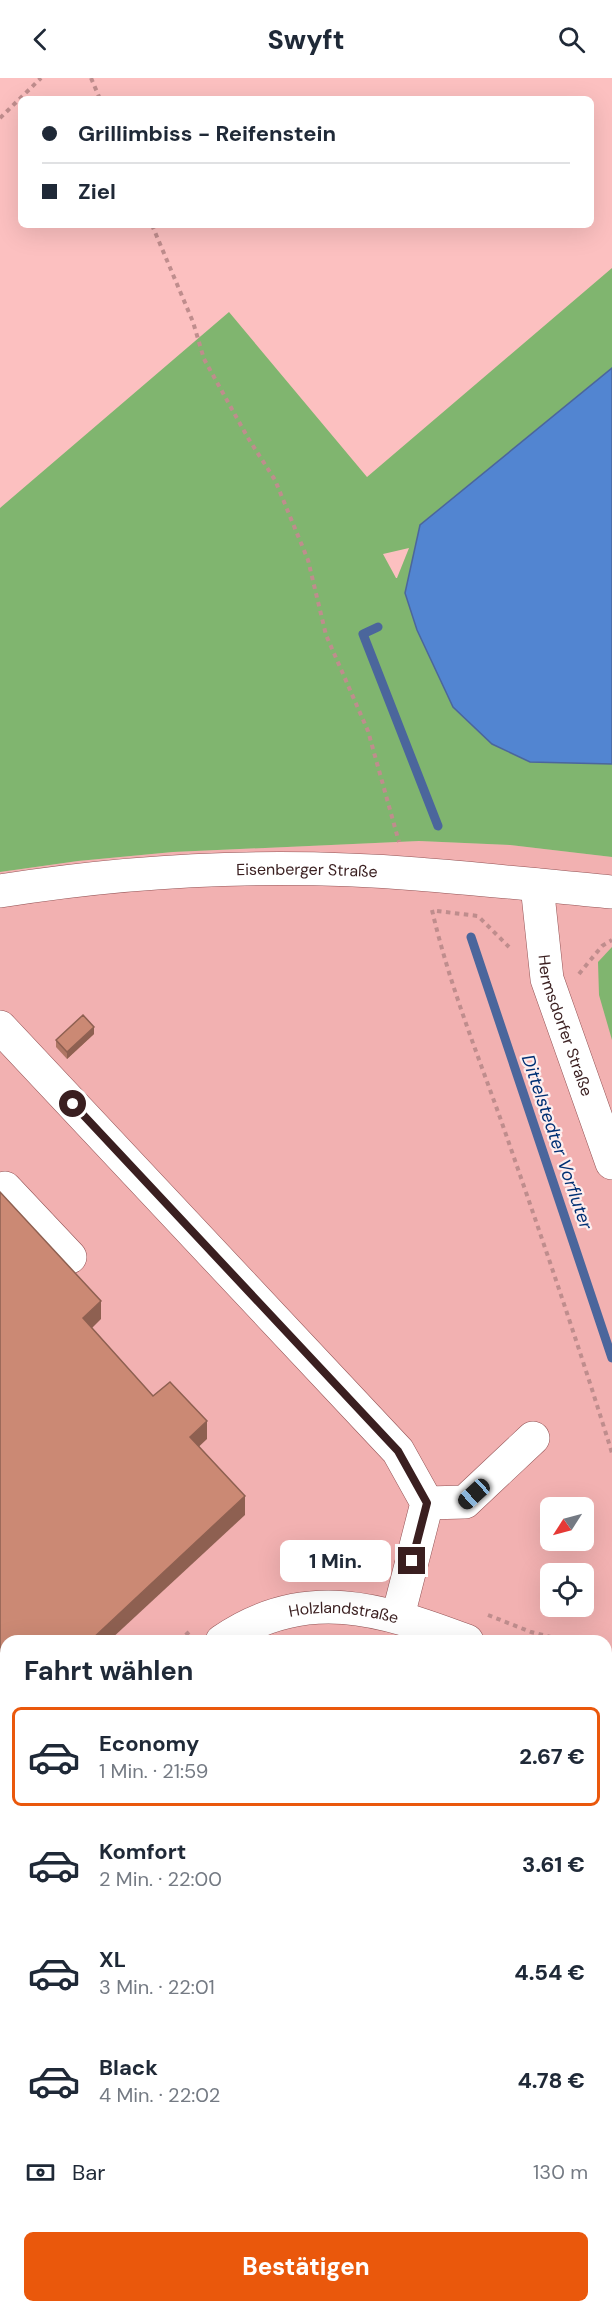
<!DOCTYPE html>
<html lang="de">
<meta charset="utf-8">
<style>
body{margin:0;font-family:"DM Sans",sans-serif;background:#f2f2f3;color:#1f2937;height:100vh;display:flex;flex-direction:column;font-size:22px;white-space:nowrap}
*{box-sizing:border-box;margin:0}
p{font-size:20px;color:#747a83}
.icon{flex:none;width:33px;height:33px;fill:none;stroke:currentColor;stroke-width:2;stroke-linecap:round;stroke-linejoin:round}
.map{position:relative;flex:1;overflow:hidden}
.side{position:absolute;left:0px;top:1557px;width:612px;height:678px;display:flex;flex-direction:column;background:#fff;border-radius:18px 18px 0 0;box-shadow:0 6px 24px #0002}
.side>*{flex:none}
.banner{position:absolute;left:18px;top:18px;width:576px;height:132px;border-radius:9px;box-shadow:0 6px 24px #0002;display:grid;align-content:center;height:132px;padding:0 24px;background:#fff}
.needle{width:39px;rotate:234deg}
.buttons{position:absolute;left:540px;top:1419px;display:grid;gap:12px}
.buttons a{display:grid;place-items:center;width:54px;height:54px;border-radius:9px;background:#fff;box-shadow:0 6px 24px #0002;font-size:30px}
.end{position:absolute;width:27px;height:27px;margin:-14px;border:8px solid #3a1f20;background:#fff;box-shadow:0 0 0 3px #fff}
.from{border-radius:50%}
.bubble{position:absolute;height:42px;border-radius:9px;background:#fff;box-shadow:0 6px 24px #0002;font-size:20px;font-weight:800;line-height:42px;text-align:center}
.car{position:absolute;width:18px;height:36px;margin:-18px -9px;border-radius:8px;box-shadow:0 0 4px 2px #0007;background:linear-gradient(#222 24%,#8ab4d8 0 40%,#222 0 76%,#8ab4d8 0 86%,#222 0)}
.banner b{display:flex;align-items:center;gap:21px;height:57px;font-size:22px}
.banner b+b{border-top:2px solid #e0e1e3}
.banner i{width:15px;height:15px;background:#1f2937}
ul{padding:0;list-style:none}
li{display:flex;align-items:center;gap:18px;height:99px;margin:0 12px 9px;padding:0 12px;border:3px solid transparent;border-radius:9px}
li div{flex:1}
li b{display:block;font-size:22px}
li em{font-style:normal;font-weight:800}
li.current{border-color:#ea580c}
li>.icon{width:54px;height:54px;stroke-width:1.5}
h2{padding:0 24px;font-size:27px;line-height:72px}
.pay{display:flex;align-items:center;gap:15px;height:66px;padding:0 24px;font-size:22px}
.pay p{margin-inline-start:auto}
.button{display:flex;gap:12px;margin-top:auto;padding:12px 24px}
.button a{flex:1;height:69px;border-radius:9px;background:#ea580c;color:#fff;font-size:24px;font-weight:800;line-height:69px;text-align:center}
header{display:flex;justify-content:space-between;align-items:center;height:78px;padding:0 24px;background:#fff;font-size:27px;font-weight:800}
.map>svg:first-child{display:block}
.built{fill:#f2b1b1;fill-rule:evenodd}
.grass{fill:#80b56f;fill-rule:evenodd}
.water{fill:#5285d1;stroke:#4b669c;stroke-width:1.5}
.lines{fill:none;stroke-linecap:round;stroke-linejoin:round}
.stream{stroke:#4b669c;stroke-width:9}
.minor-casing{stroke:#935254;stroke-width:34}
.path{stroke:#bf8d8d;stroke-width:4;stroke-dasharray:4.5 4.5;stroke-linecap:butt}
.minor{stroke:#fff;stroke-width:33}
.wall{fill:#af7664}
.shaded-wall{fill:#8e6051}
.building{fill:#cb8974;stroke:#8e6051;stroke-width:1.5}
.route{stroke:#3a1f20;stroke-width:8}
.labels{text-anchor:middle;dominant-baseline:central;stroke-width:4.5;stroke-linejoin:round;paint-order:stroke}
.street-label{font-size:16px;fill:#3a1f20;stroke:#feeeee}
.water-label{font-size:18px;font-style:italic;fill:#003074;stroke:#feeeee}
</style>
<header><svg class="icon" aria-label="back" viewBox="0 0 24 24"><path d="M15 5l-7 7 7 7"/></svg>Swyft<svg class="icon" aria-label="search" viewBox="0 0 24 24"><circle cx="10" cy="10" r="6"/><path d="M15 15l6 6"/></svg></header>
<div class="map">
<svg width="612" height="2235" viewBox="0 0 612 2235">
<rect width="100%" height="100%" fill="#fcc0c0"/>
<path class="built" d="M419,763L510,767L612,779V2235H0V794L78,783L173,774ZM550,1430H584V1462H550ZM550,1496H584V1528H550ZM6,1563H606V2229H6Z"/>
<g class="grass">
<path d="M612,190V779L510,767L419,763L173,774L78,783L0,794V430L229,234L367,399ZM409,470L397,500H396L383,476Z"/>
<path d="M612,869V962L599,917L598,884Z"/>
</g>
<path class="water" d="M612,290V686L530,684L492,666L453,629L417,552L405,515L420,447Z"/>
<g class="lines">
<g class="stream">
<path d="M378,549L363,556L438,748"/>
<path d="M471,859L612,1280"/>
</g>
<g class="minor-casing">
<g id="minor">
<path id="s1" d="M537,807L547,901L612,1085"/>
<path id="s2" d="M0,813C137,791 279,785 417,796C482,801 547,808 612,814"/>
<path d="M0,949L398,1373L427,1425L398,1538"/>
<path d="M5,1110L70,1179"/>
<path d="M427,1425L465,1424L533,1360"/>
<path id="s3" d="M222,1563C305,1506 382,1531 467,1563"/>
<path d="M606,1602L612,1603"/>
<path d="M0,1754L6,1748"/>
<path d="M0,2072L6,2078"/>
<path d="M154,2229L160,2235"/>
</g>
</g>
<g class="path">
<path d="M91,0L100,21"/>
<path d="M0,40L41,0"/>
<path d="M152,147L193,244L204,281L248,360L275,402L308,482L326,557L368,653L399,764"/>
<path d="M432,832C449,906 478,977 503,1048C541,1157 578,1265 612,1375"/>
<path d="M437,833L478,838L509,869"/>
<path d="M579,896L602,868L612,862"/>
<path d="M488,1537L531,1554L567,1563"/>
<path d="M179,1563L190,1553"/>
</g>
<use href="#minor" class="minor"/>
</g>
<g class="wall">
<path d="M94,956L67,981L56,969V962Z"/>
<path d="M6,1820V1963L0,1957V1824Z"/>
</g>
<g class="shaded-wall">
<path d="M94,949V956L67,981V974Z"/>
<path d="M101,1223V1241L83,1259V1240Z"/>
<path d="M207,1343V1361L190,1377V1359Z"/>
<path d="M245,1418V1437L109,1563H90Z"/>
<path d="M6,1641V1659L0,1665V1647Z"/>
</g>
<g class="building">
<path d="M83,937L94,949L67,974L56,962Z"/>
<path d="M0,1114L101,1223L83,1240L153,1318L170,1304L207,1343L190,1359L245,1418L90,1563H6V1641L0,1647Z"/>
<path d="M6,1820V1945L0,1938V1824Z"/>
<path d="M0,2136L6,2141V2229H91L98,2235H0Z"/>
<path d="M255,2229H267L282,2235H253Z"/>
</g>
<g class="lines">
<path class="route" d="M73,1026L398,1373L427,1425L412,1483"/>
</g>
<g class="labels">
<g class="street-label">
<text stroke="none"><textPath href="#s2" startOffset="308">Eisenberger Straße</textPath></text>
<text stroke="none"><textPath href="#s1" startOffset="144">Hermsdorfer Straße</textPath></text>
<text stroke="none"><textPath href="#s3" startOffset="129">Holzlandstraße</textPath></text>
</g>
<g class="water-label">
<text transform="translate(557 1064) rotate(71)">Dittelstedter Vorfluter</text>
</g>
</g>
</svg>
<div class="buttons">
<a><svg class="needle" viewBox="-14 -14 28 28"><path d="M0-13l5 13h-10z" fill="#e53935"/><path d="M0 13l5-13h-10z" fill="#747a83"/></svg></a>
<a><svg class="icon" aria-label="locate" viewBox="0 0 24 24"><circle cx="12" cy="12" r="6"/><path d="M12 2v4M12 18v4M2 12h4M18 12h4"/></svg></a>
</div>
<i class="end from" style="left:73px;top:1026px"></i>
<i class="end" style="left:412px;top:1483px"></i>
<div class="bubble" style="left:280px;top:1462px;width:111px">1 Min.</div>
<i class="car" style="left:474px;top:1416px;rotate:228deg"></i>
<div class="banner">
<b><i class="from"></i>Grillimbiss - Reifenstein</b>
<b><i></i>Ziel</b>
</div>
<section class="side">
<h2>Fahrt wählen</h2>
<ul>
<li class="current"><svg class="icon" aria-label="car" viewBox="0 0 24 24"><path d="M5 17H2v-5l4-1 3-4h7l3 4 3 1v5h-3M9 17h6M6 11h13"/><circle cx="7" cy="17" r="2"/><circle cx="17" cy="17" r="2"/></svg><div><b>Economy</b><p>1 Min. · 21:59</p></div><em>2.67 €</em></li>
<li><svg class="icon" aria-label="car" viewBox="0 0 24 24"><path d="M5 17H2v-5l4-1 3-4h7l3 4 3 1v5h-3M9 17h6M6 11h13"/><circle cx="7" cy="17" r="2"/><circle cx="17" cy="17" r="2"/></svg><div><b>Komfort</b><p>2 Min. · 22:00</p></div><em>3.61 €</em></li>
<li><svg class="icon" aria-label="car" viewBox="0 0 24 24"><path d="M5 17H2v-5l4-1 3-4h7l3 4 3 1v5h-3M9 17h6M6 11h13"/><circle cx="7" cy="17" r="2"/><circle cx="17" cy="17" r="2"/></svg><div><b>XL</b><p>3 Min. · 22:01</p></div><em>4.54 €</em></li>
<li><svg class="icon" aria-label="car" viewBox="0 0 24 24"><path d="M5 17H2v-5l4-1 3-4h7l3 4 3 1v5h-3M9 17h6M6 11h13"/><circle cx="7" cy="17" r="2"/><circle cx="17" cy="17" r="2"/></svg><div><b>Black</b><p>4 Min. · 22:02</p></div><em>4.78 €</em></li>
</ul>
<div class="pay"><svg class="icon" aria-label="cash" viewBox="0 0 24 24"><path d="M3 7h18v10H3z"/><circle cx="12" cy="12" r="2"/></svg>Bar<p>130 m</p></div>
<div class="button"><a>Bestätigen</a></div>
</section>
</div>
